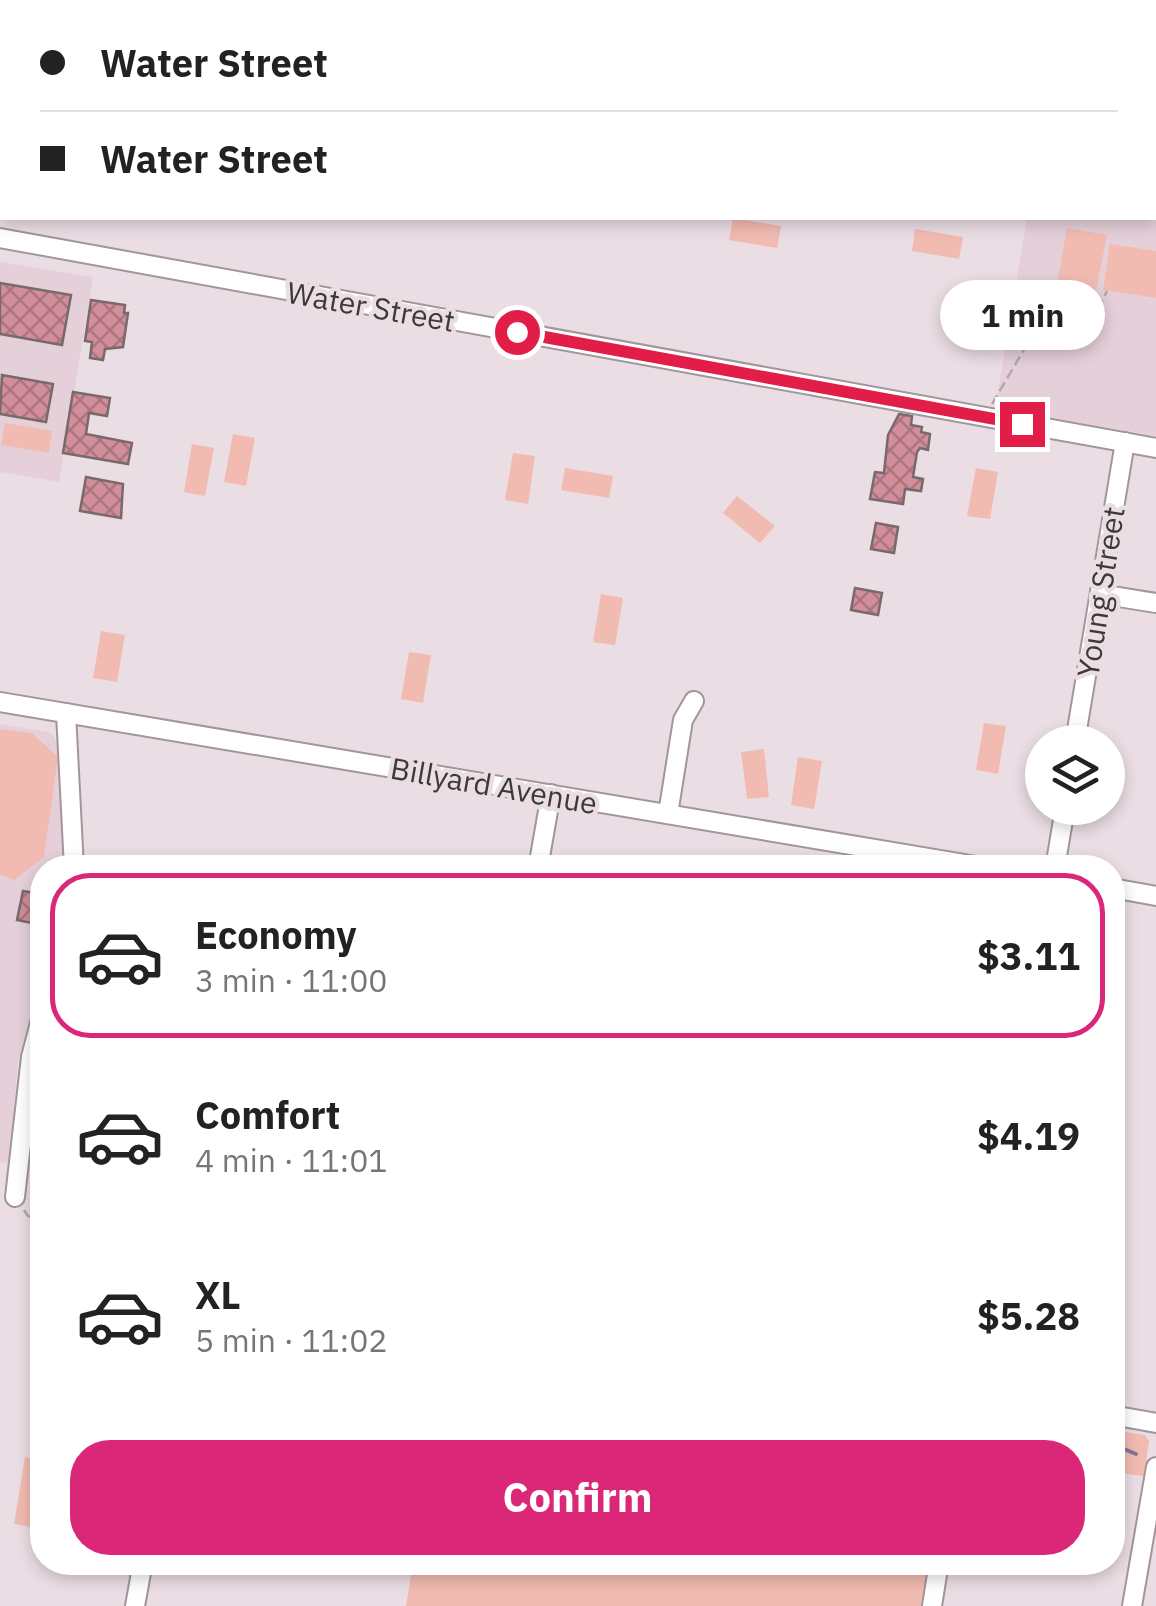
<!DOCTYPE html>
<meta charset="utf-8">
<style>
body{margin:0;font-family:"IBM Plex Sans",sans-serif;background:#f6f6f6;color:#222;height:100vh;display:flex;flex-direction:column;font-size:38px;white-space:nowrap}
*{box-sizing:border-box;margin:0}
p{font-size:32px;color:#767676}
.icon{flex:none;width:55px;height:55px;fill:none;stroke:currentColor;stroke-width:2;stroke-linecap:round;stroke-linejoin:round}
.map{position:relative;flex:1;overflow:hidden}
.drawer{position:absolute;left:30px;top:855px;width:1095px;height:720px;display:flex;flex-direction:column;background:#fff;border-radius:40px;box-shadow:0 5px 15px #0003}
.drawer>*{flex:none}
.top-card{position:absolute;left:0px;top:0px;width:1158px;height:220px;box-shadow:0 5px 15px #0003;display:grid;align-content:center;height:220px;padding:0 40px;background:#fff}
.tools{position:absolute;left:1025px;top:725px;display:grid;gap:20px}
.tools a{display:grid;place-items:center;width:100px;height:100px;border-radius:50%;background:#fff;box-shadow:0 5px 15px #0003;font-size:50px}
.end{position:absolute;width:45px;height:45px;margin:-22px;border:12px solid #e11d48;background:#fff;box-shadow:0 0 0 5px #fff}
.from{border-radius:50%}
.bubble{position:absolute;height:70px;border-radius:35px;background:#fff;box-shadow:0 5px 15px #0003;font-size:32px;font-weight:700;line-height:70px;text-align:center}
.top-card b{display:flex;align-items:center;gap:35px;height:95px;font-size:38px}
.top-card b+b{border-top:2px solid #e0e0e0}
.top-card i{width:25px;height:25px;background:#222}
ul{padding:18px 0 0;list-style:none}
li{display:flex;align-items:center;gap:30px;height:165px;margin:0 20px 15px;padding:0 20px;border:5px solid transparent;border-radius:40px}
li div{flex:1}
li b{display:block;font-size:38px}
li em{font-style:normal;font-weight:700}
li.active{border-color:#db2777}
li>.icon{width:90px;height:90px;stroke-width:1.5}
.cta{display:flex;gap:20px;margin-top:auto;padding:20px 40px}
.cta a{flex:1;height:115px;border-radius:40px;background:#db2777;color:#fff;font-size:40px;font-weight:700;line-height:115px;text-align:center}
.map>svg:first-child{display:block}
.built{fill:#e5d0da}
.green{fill:#f2bbb2}
.lines{fill:none;stroke-linecap:round;stroke-linejoin:round}
.stream{stroke:#86749b;stroke-width:4}
.building{fill:url(#building-cross-hatch);stroke:#786a6c;stroke-width:2.5}
.minor-casing{stroke:#a2959b;stroke-width:22}
.path{stroke:#b2a7ac;stroke-width:2.5;stroke-dasharray:10 5;stroke-linecap:butt}
.minor{stroke:#fff;stroke-width:18}
.route{stroke:#e11d48;stroke-width:12}
.labels{text-anchor:middle;dominant-baseline:central;stroke-width:9;stroke-linejoin:round;paint-order:stroke}
.street-label{font-size:30px;fill:#3d383a;stroke:#ebdde4}
</style>
<div class="map">
<svg width="1156" height="1606" viewBox="0 0 1156 1606">
<defs>
<pattern id="building-cross-hatch" width="8" height="8" patternUnits="userSpaceOnUse" patternTransform="scale(2.5)"><rect width="8" height="8" fill="#d28e9a"/><path d="M0 0l8 8M0 8l8-8" fill="none" stroke="#ac757f"/></pattern>
</defs>
<rect width="100%" height="100%" fill="#ebdde4"/>
<g class="built">
<path d="M1156,16V436L995,409L1027,218H1155Z"/>
<path d="M0,262L93,277L59,482L0,472Z"/>
<path d="M0,724L48,732L54,736L65,774L64,867L42,868V970L18,1061L9,1163L0,1162Z"/>
</g>
<g class="green">
<path d="M733,218L781,226L777,248L729,240Z"/>
<path d="M1067,228L1107,235L1093,307L1054,300Z"/>
<path d="M915,229L963,237L959,259L912,251Z"/>
<path d="M1110,244L1156,251V298L1103,290Z"/>
<path d="M5,423L52,431L49,453L1,445Z"/>
<path d="M233,434L255,438L246,486L224,482Z"/>
<path d="M192,444L214,448L205,496L184,492Z"/>
<path d="M513,453L535,456L528,504L505,500Z"/>
<path d="M565,468L613,476L609,498L561,490Z"/>
<path d="M976,468L998,472L990,519L967,516Z"/>
<path d="M737,496L775,526L760,543L723,513Z"/>
<path d="M601,594L623,598L615,645L593,642Z"/>
<path d="M101,631L125,635L117,682L93,678Z"/>
<path d="M409,652L431,655L423,703L401,699Z"/>
<path d="M984,723L1006,726L998,774L976,770Z"/>
<path d="M0,729L32,733L58,757L44,857L14,880L0,875Z"/>
<path d="M764,749L769,797L747,799L741,752Z"/>
<path d="M798,757L822,761L814,809L791,805Z"/>
<path d="M1112,1430L1145,1435L1149,1441L1144,1476L1113,1472Z"/>
<path d="M25,1457L42,1460V1529L14,1524Z"/>
<path d="M413,1563V1562L928,1563L921,1606H406Z"/>
</g>
<g class="lines">
<path class="stream" d="M1112,1444L1136,1454"/>
</g>
<g class="building">
<path d="M0,283L71,295L62,345L0,334Z"/>
<path d="M91,300L125,305L124,313H128L123,347L105,349L103,360L90,358L92,342L85,341Z"/>
<path d="M2,375L53,384L46,422L0,414Z"/>
<path d="M73,392L110,398L107,416L89,413L86,434L132,443L128,464L63,453Z"/>
<path d="M899,414L912,416L911,425L922,427L921,432L930,434L928,450L920,448L917,452L913,477L923,479L921,491L905,489L903,504L870,499L875,472L884,473L888,435Z"/>
<path d="M86,477L123,484L121,518L80,511Z"/>
<path d="M876,523L898,527L894,553L871,549Z"/>
<path d="M855,588L882,593L878,615L851,610Z"/>
<path d="M23,891L42,894V925L17,920Z"/>
</g>
<g class="lines">
<g class="minor-casing">
<g id="minor">
<path d="M0,238L1156,448"/>
<path d="M1100,594L1156,603"/>
<path d="M0,702L988,868"/>
<path d="M66,713L74,868"/>
<path d="M1075,742L1125,442"/>
<path d="M668,814L683,720L694,701"/>
<path d="M538,868L551,794"/>
<path d="M1055,868L1065,808"/>
<path d="M1112,888L1156,896"/>
<path d="M15,1197L31,1057L42,1015"/>
<path d="M1112,1415L1156,1423"/>
<path d="M135,1606L143,1562"/>
<path d="M932,1606L939,1562"/>
<path d="M1132,1606L1156,1467"/>
</g>
</g>
<g class="path">
<path d="M992,404L1029,341L1097,312L1107,291"/>
<path d="M24,1210L28,1216L42,1218"/>
</g>
<use href="#minor" class="minor"/>
</g>
<g class="lines">
<path class="route" d="M517,332L1022,424"/>
</g>
<g class="labels">
<g class="street-label">
<text transform="translate(371 306) rotate(10)">Water Street</text>
<text transform="translate(1100 592) rotate(-81)">Young Street</text>
<text transform="translate(494 785) rotate(10)">Billyard Avenue</text>
</g>
</g>
</svg>
<div class="tools">
<a><svg class="icon" aria-label="layers" viewBox="0 0 24 24"><path d="M12 4l9 5-9 5-9-5zM3 14l9 5 9-5"/></svg></a>
</div>
<i class="end from" style="left:517px;top:332px"></i>
<i class="end" style="left:1022px;top:424px"></i>
<div class="bubble" style="left:940px;top:280px;width:165px">1 min</div>
<div class="top-card">
<b><i class="from"></i>Water Street</b>
<b><i></i>Water Street</b>
</div>
<section class="drawer">
<ul>
<li class="active"><svg class="icon" aria-label="car" viewBox="0 0 24 24"><path d="M5 17H2v-5l4-1 3-4h7l3 4 3 1v5h-3M9 17h6M6 11h13"/><circle cx="7" cy="17" r="2"/><circle cx="17" cy="17" r="2"/></svg><div><b>Economy</b><p>3 min · 11:00</p></div><em>$3.11</em></li>
<li><svg class="icon" aria-label="car" viewBox="0 0 24 24"><path d="M5 17H2v-5l4-1 3-4h7l3 4 3 1v5h-3M9 17h6M6 11h13"/><circle cx="7" cy="17" r="2"/><circle cx="17" cy="17" r="2"/></svg><div><b>Comfort</b><p>4 min · 11:01</p></div><em>$4.19</em></li>
<li><svg class="icon" aria-label="car" viewBox="0 0 24 24"><path d="M5 17H2v-5l4-1 3-4h7l3 4 3 1v5h-3M9 17h6M6 11h13"/><circle cx="7" cy="17" r="2"/><circle cx="17" cy="17" r="2"/></svg><div><b>XL</b><p>5 min · 11:02</p></div><em>$5.28</em></li>
</ul>
<div class="cta"><a>Confirm</a></div>
</section>
</div>
